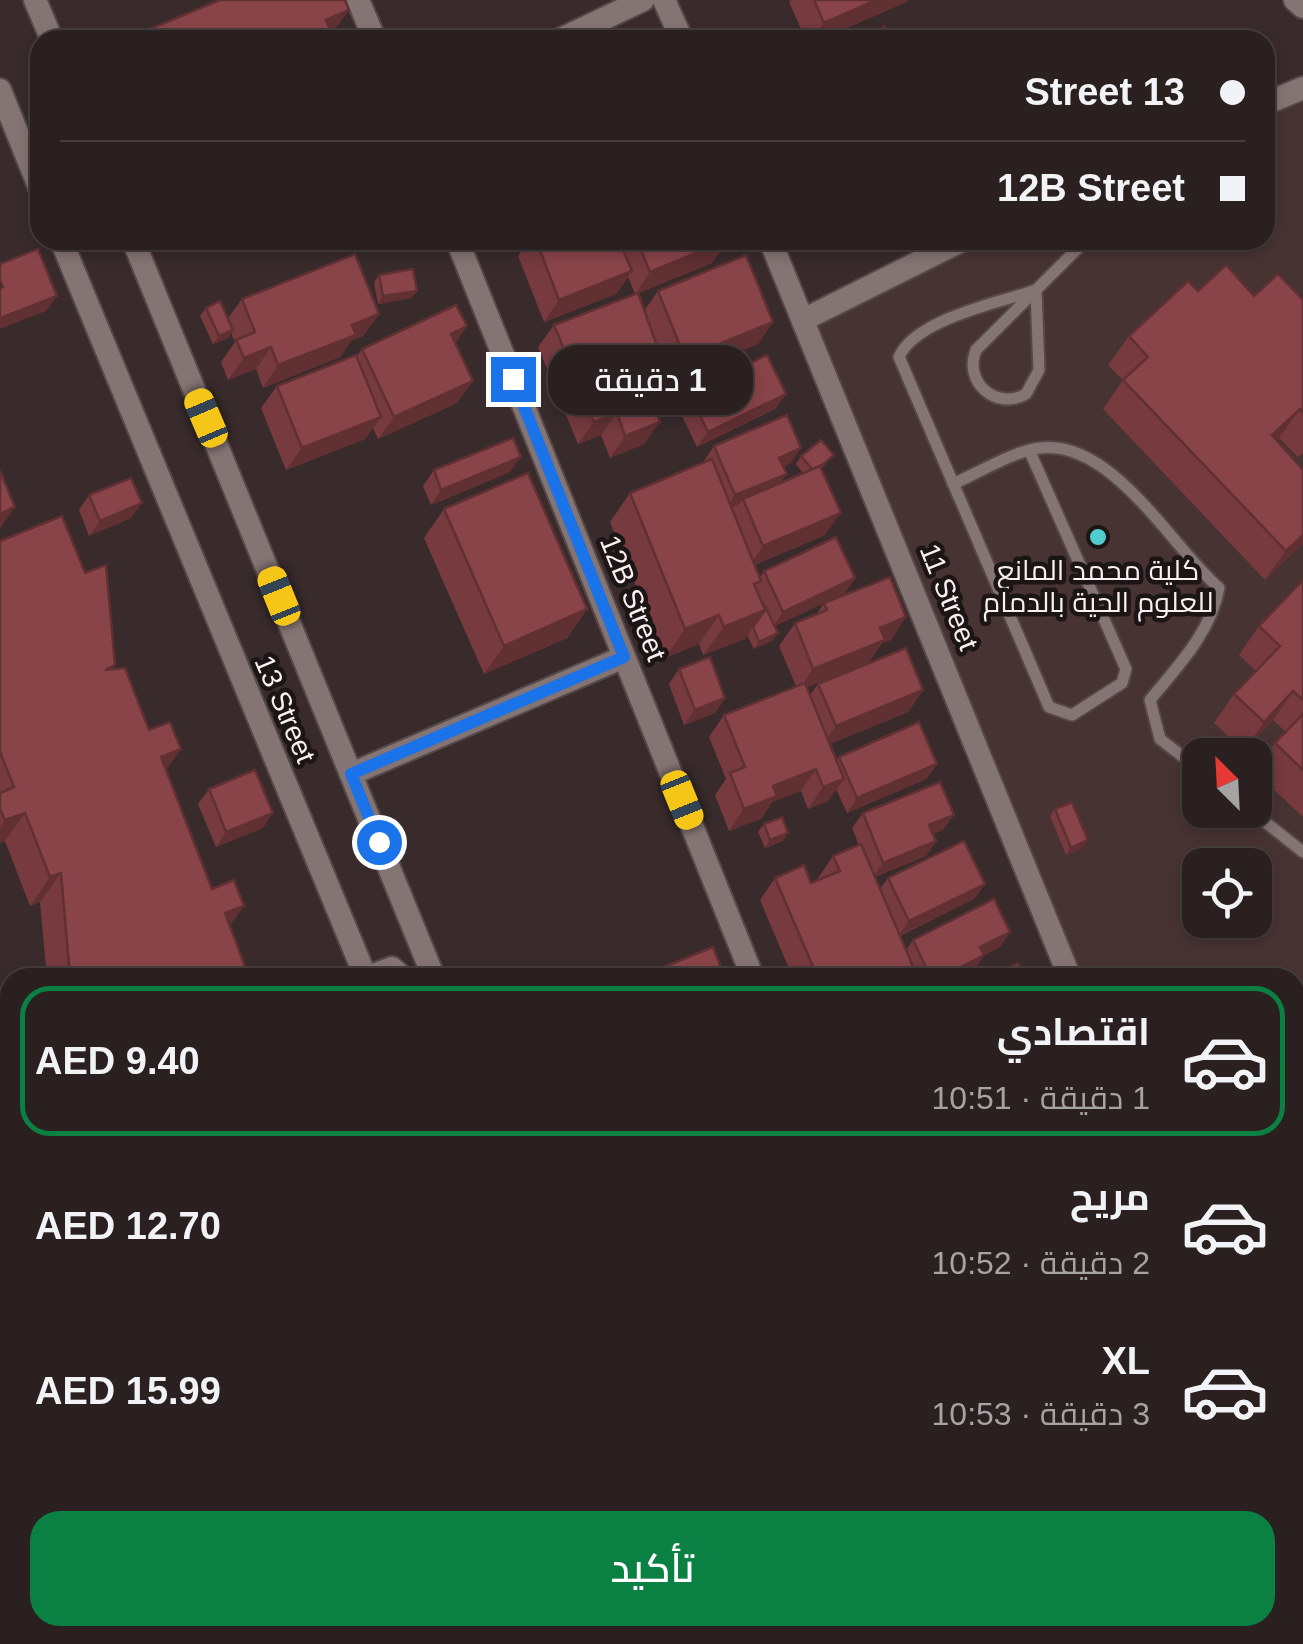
<!DOCTYPE html>
<html lang="ar">
<meta charset="utf-8">
<style>
body{margin:0;font-family:Arial,Cairo,sans-serif;background:#332829;color:#f1f3f6;direction:rtl;height:100vh;display:flex;flex-direction:column;font-size:38px;white-space:nowrap}
*{box-sizing:border-box;margin:0}
p{font-size:32px;color:#a6a3a5}
.icon{flex:none;width:55px;height:55px;fill:none;stroke:currentColor;stroke-width:2;stroke-linecap:round;stroke-linejoin:round}
.map{position:relative;flex:1;overflow:hidden;direction:ltr}
.sheet{position:absolute;left:0px;top:968px;width:1305px;height:678px;display:flex;flex-direction:column;background:#2b2020;border-radius:30px 30px 0 0;box-shadow:0 5px 15px #0003,0 0 0 2px #473e3e;direction:rtl}
.sheet>*{flex:none}
.guide{position:absolute;left:30px;top:30px;width:1245px;height:220px;border-radius:30px;box-shadow:0 5px 15px #0003,0 0 0 2px #473e3e;direction:rtl;display:grid;align-content:center;height:220px;padding:0 30px;background:#2b2020}
.needle{width:65px;rotate:336deg}
.tools{position:absolute;left:1182px;top:738px;display:grid;gap:20px}
.tools a{display:grid;place-items:center;width:90px;height:90px;border-radius:20px;background:#2b2020;box-shadow:0 5px 15px #0003,0 0 0 2px #473e3e;font-size:50px}
.end{position:absolute;width:45px;height:45px;margin:-22px;border:12px solid #1a73e8;background:#fff;box-shadow:0 0 0 5px #fff}
.from{border-radius:50%}
.bubble{position:absolute;height:70px;border-radius:30px;background:#2b2020;box-shadow:0 5px 15px #0003,0 0 0 2px #473e3e;font-size:32px;font-weight:600;line-height:70px;text-align:center;direction:rtl}
.car{position:absolute;width:30px;height:60px;margin:-30px -15px;border-radius:12px;box-shadow:0 0 8px 2px #0007;background:linear-gradient(#f5c518 24%,#345 0 40%,#f5c518 0 76%,#345 0 86%,#f5c518 0)}
.guide b{display:flex;align-items:center;gap:35px;height:95px;font-size:38px}
.guide b+b{border-top:2px solid #473e3e}
.guide i{width:25px;height:25px;background:#f1f3f6}
ul{padding:18px 0 0;list-style:none}
li{display:flex;align-items:center;gap:30px;height:150px;margin:0 20px 15px;padding:0 10px;border:5px solid transparent;border-radius:30px}
li div{flex:1}
li b{display:block;font-size:38px}
li em{font-style:normal;font-weight:600}
li.selected{border-color:#0b8043}
li>.icon{width:90px;height:90px;stroke-width:1.5}
.button{display:flex;gap:20px;margin-top:auto;padding:20px 30px}
.button a{flex:1;height:115px;border-radius:30px;background:#0b8043;color:#fff;font-size:40px;font-weight:600;line-height:115px;text-align:center}
.map>svg:first-child{display:block}
.built{fill:#483333;fill-rule:evenodd}
.lines{fill:none;stroke-linecap:round;stroke-linejoin:round}
.service-casing{stroke:#544849;stroke-width:15}
.minor-casing{stroke:#544849;stroke-width:26}
.service{stroke:#857474;stroke-width:11}
.minor{stroke:#857474;stroke-width:22}
.wall{fill:#763a3f}
.shaded-wall{fill:#603033}
.building{fill:#894449;stroke:#603033;stroke-width:2.5}
.route{stroke:#1a73e8;stroke-width:12}
.poi-dot{fill:#52cdcf;stroke:#1c1515;stroke-width:4}
.labels{text-anchor:middle;dominant-baseline:central;stroke-width:9;stroke-linejoin:round;paint-order:stroke}
.poi-label{font-size:28px;fill:#faf0f0;stroke:#1c1515}
.street-label{font-size:28px;fill:#faf0f0;stroke:#1c1515}
</style>
<div class="map">
<svg width="1303" height="1644" viewBox="0 0 1303 1644">
<rect width="100%" height="100%" fill="#392b2b"/>
<path class="built" d="M1303,88V1216L1295,1223V978L1070,977L805,319L963,240H1265V104ZM1200,755H1255V810H1200ZM1200,865H1255V920H1200Z"/>
<g class="lines">
<g class="service-casing">
<g id="service">
<path d="M1073,253L1087,240"/>
<path d="M1030,452L1126,669L1122,683L1072,715L1049,707L899,357C916,319 998,303 1036,290L1039,370L1026,394C996,411 963,382 976,350L1073,253L1064,240"/>
<path d="M953,484C976,474 1016,450 1040,448C1112,439 1171,546 1219,588C1211,632 1178,666 1150,700L1160,739L1200,770"/>
<path d="M1250,810L1303,852"/>
</g>
</g>
<g class="minor-casing">
<g id="minor">
<path d="M35,0L52,40"/>
<path d="M358,0L375,40"/>
<path d="M664,0L682,40"/>
<path d="M1295,0L1303,7"/>
<path d="M559,40L643,0"/>
<path d="M0,90L40,189"/>
<path d="M1265,104L1303,88"/>
<path d="M61,240L366,978"/>
<path d="M133,240L434,978"/>
<path d="M457,240L753,978"/>
<path d="M770,240L1070,978"/>
<path d="M805,319L963,240"/>
<path d="M351,774L624,657"/>
<path d="M365,978L392,968L403,978"/>
<path d="M0,1041L10,1064"/>
<path d="M0,1161L10,1156"/>
<path d="M1295,1238L1303,1233"/>
<path d="M1295,1574L1303,1570"/>
<path d="M633,1635L637,1644"/>
<path d="M697,1635L700,1644"/>
<path d="M1017,1635L1021,1644"/>
<path d="M224,1644L242,1635"/>
<path d="M1172,1644L1188,1635"/>
</g>
</g>
<use href="#service" class="service"/>
<use href="#minor" class="minor"/>
</g>
<g class="wall">
<path d="M791,0H908L906,2L819,40H806L789,2Z"/>
<path d="M529,240H727L712,263L638,293L644,311L658,291L773,322L758,344L670,380L674,393L657,416L644,444L610,458L601,435L578,444L538,347L554,325L635,294L628,277L616,294L544,322L518,256Z"/>
<path d="M379,275L417,291L411,298L378,304L374,282Z"/>
<path d="M1198,291L1303,300V453L1298,457L1279,438L1277,440L1303,544L1265,580L1103,409L1123,380L1108,365L1129,336Z"/>
<path d="M242,299L379,314L363,336L351,341L340,357L263,388L256,369L228,380L221,362L235,342L231,333L228,338L213,344L200,316L206,308L228,318Z"/>
<path d="M467,326L455,343L457,403L378,439L373,428L365,439L286,470L261,408L277,386L357,356L362,349Z"/>
<path d="M689,393L786,394L775,409L697,447L678,408Z"/>
<path d="M714,446L791,463L783,467L780,483L803,473L796,464L801,456L834,455L822,468L825,535L755,565L760,577L764,571L855,578L845,593L775,626L773,640L754,649L747,635L745,639L703,655L699,644L665,658L610,522L630,493L705,463L704,461Z"/>
<path d="M434,470L510,472L431,505L423,486Z"/>
<path d="M89,495L131,518L89,536L79,510Z"/>
<path d="M444,509L587,609L567,638L484,674L424,538Z"/>
<path d="M0,541L115,665L112,669L149,730L212,889L230,926L240,978H47L40,902L30,906L5,841L0,843Z"/>
<path d="M1303,580V817L1255,772L1275,743L1286,732L1273,720L1244,751L1214,723L1234,694L1256,671L1239,655L1259,626Z"/>
<path d="M824,603L891,640L882,643L869,662L807,687L810,695L818,684L923,690L908,712L830,744L836,760L839,757L937,764L926,779L847,813L836,789L828,801L808,809L801,791L772,802L762,818L729,831L715,795L726,779L709,737L724,715L796,686L779,646L795,623L816,615Z"/>
<path d="M679,669L725,698L715,713L684,725L669,684Z"/>
<path d="M209,789L263,828L216,847L198,804Z"/>
<path d="M1055,809L1083,848L1066,855L1050,816Z"/>
<path d="M863,813L943,830L933,834L936,841L926,856L875,877L880,889L888,878L985,884L974,899L900,936L906,950L913,940L1000,947L984,955L974,970L960,978H913L911,973L908,978H793L760,900L775,878L811,883L819,880L818,878L833,856L859,845L852,828Z"/>
<path d="M764,824L788,833L783,841L765,848L758,832Z"/>
<path d="M10,1213V1333L2,1240L0,1235V1227Z"/>
<path d="M1303,1279V1401L1295,1413V1284Z"/>
<path d="M40,1635H225L218,1644H44Z"/>
<path d="M400,1635H456L457,1638L453,1644H394Z"/>
<path d="M482,1635H586L589,1644H476Z"/>
<path d="M762,1635H982L985,1644H765Z"/>
</g>
<g class="shaded-wall">
<path d="M876,0H908L906,2L819,40H811L824,23Z"/>
<path d="M349,10L329,38L326,20Z"/>
<path d="M727,240L712,263L635,295L650,272Z"/>
<path d="M632,271L616,294L544,322L559,300Z"/>
<path d="M417,291L411,298L378,304L383,296Z"/>
<path d="M57,296L46,311L0,329V318Z"/>
<path d="M379,314L363,336L351,341L340,357L263,388L278,365L352,325Z"/>
<path d="M773,322L758,344L670,380L685,358Z"/>
<path d="M467,326L451,348V334Z"/>
<path d="M233,330L228,338L213,344L219,336Z"/>
<path d="M271,347L256,369L228,380L244,358Z"/>
<path d="M473,381L457,403L378,439L394,417Z"/>
<path d="M674,393L659,415L637,423L652,401Z"/>
<path d="M786,394L775,409L697,447L708,432Z"/>
<path d="M1300,409L1279,438L1252,463L1272,435Z"/>
<path d="M617,413L601,435L578,444L594,422Z"/>
<path d="M381,417L365,439L286,470L302,448Z"/>
<path d="M660,422L644,444L610,458L625,436Z"/>
<path d="M801,448L791,463L769,473L779,458Z"/>
<path d="M521,457L510,472L431,505L441,490Z"/>
<path d="M787,474L776,489L743,499L739,504L725,510L735,495Z"/>
<path d="M142,503L131,518L89,536L100,521Z"/>
<path d="M15,507L0,529V514Z"/>
<path d="M841,513L825,535L748,568L763,546Z"/>
<path d="M1303,535V544L1265,580L1286,551Z"/>
<path d="M855,578L845,593L773,627L783,612Z"/>
<path d="M587,609L567,638L484,674L504,646Z"/>
<path d="M765,610L745,639L703,655L724,627Z"/>
<path d="M719,615L699,644L665,658L685,629Z"/>
<path d="M906,617L891,640L882,643L869,662L798,691L813,669L880,628Z"/>
<path d="M778,633L773,640L754,649L759,642Z"/>
<path d="M923,690L908,712L820,748L836,726Z"/>
<path d="M1293,691L1273,720L1244,751L1264,722Z"/>
<path d="M725,698L715,713L684,725L695,710Z"/>
<path d="M181,749L161,778V757Z"/>
<path d="M937,764L926,779L847,813L857,798Z"/>
<path d="M816,769L801,791L772,802L762,818L729,831L744,809L773,786Z"/>
<path d="M844,779L828,801L808,809L823,787Z"/>
<path d="M25,813L5,841L0,843V827L5,820Z"/>
<path d="M273,813L263,828L216,847L226,832Z"/>
<path d="M954,815L943,830L919,840L929,825Z"/>
<path d="M788,833L783,841L765,848L770,840Z"/>
<path d="M1088,840L1083,848L1066,855L1071,848Z"/>
<path d="M936,841L926,856L872,878L883,863Z"/>
<path d="M61,873L40,902L30,906L50,877Z"/>
<path d="M985,884L974,899L898,936L909,921Z"/>
<path d="M244,906L224,934L225,913Z"/>
<path d="M1010,932L1000,947L969,962L980,947Z"/>
<path d="M984,955L974,970L960,978H940Z"/>
<path d="M90,969L84,978H69L70,977Z"/>
<path d="M246,969L240,978H223Z"/>
<path d="M914,969L908,978H895Z"/>
<path d="M10,1317V1333L0,1337V1321Z"/>
<path d="M1303,1396V1401L1295,1413V1401Z"/>
<path d="M1303,1496V1509L1295,1513V1500Z"/>
<path d="M153,1635H175L169,1644H133Z"/>
<path d="M200,1635H225L218,1644H189L193,1638Z"/>
</g>
<g class="building">
<path d="M220,0H345L349,10L326,20L333,37L326,40H129L128,38Z"/>
<path d="M814,0H876L824,23Z"/>
<path d="M884,26L896,40H868Z"/>
<path d="M536,240H619L632,271L559,300Z"/>
<path d="M637,240H727L650,272Z"/>
<path d="M38,249L57,296L0,318V289L3,287L0,280V264Z"/>
<path d="M355,254L379,314L352,325L356,335L278,365L271,347L244,358L236,340L255,332L242,299Z"/>
<path d="M746,255L773,322L685,358L658,291Z"/>
<path d="M1226,265L1254,296L1278,274L1303,300V413L1300,409L1272,435L1303,470V535L1286,551L1123,380L1148,357L1129,336L1188,281L1198,291Z"/>
<path d="M413,269L417,291L383,296L379,275Z"/>
<path d="M638,293L674,393L652,401L660,422L625,436L617,413L594,422L554,325Z"/>
<path d="M220,301L233,330L219,336L206,308Z"/>
<path d="M456,305L467,326L451,334L473,381L394,417L362,349Z"/>
<path d="M356,355L381,417L302,448L277,386Z"/>
<path d="M767,355L786,394L708,432L689,393Z"/>
<path d="M787,415L801,448L779,458L787,474L735,495L714,446Z"/>
<path d="M513,438L521,457L441,490L434,470Z"/>
<path d="M821,440L834,455L821,466L812,469L801,456Z"/>
<path d="M712,459L761,581L754,584L765,610L724,627L719,615L685,629L630,493Z"/>
<path d="M820,466L841,513L763,546L743,499Z"/>
<path d="M0,471L15,507L0,514Z"/>
<path d="M528,473L587,609L504,646L444,509Z"/>
<path d="M131,478L142,503L100,521L89,495Z"/>
<path d="M62,516L85,573L106,565L115,665L105,670L125,668L149,730L170,722L181,749L161,757L212,889L234,880L244,906L225,913L246,969L223,978H93L90,969L70,977L61,873L50,877L25,813L5,820L0,809V793L14,787L0,752V541Z"/>
<path d="M836,537L855,578L783,612L764,571Z"/>
<path d="M890,577L906,617L880,628L885,640L813,669L795,623L827,610L824,603Z"/>
<path d="M1303,580V700L1293,691L1264,722L1234,694L1280,646L1259,626Z"/>
<path d="M762,602H763L778,633L759,642L753,627L765,610Z"/>
<path d="M906,648L923,690L836,726L818,684Z"/>
<path d="M710,657L725,698L695,710L679,669Z"/>
<path d="M805,683L844,779L823,787L816,769L773,786L777,796L744,809L730,773L745,767L724,715Z"/>
<path d="M1303,714V770L1275,743Z"/>
<path d="M919,722L937,764L857,798L839,757Z"/>
<path d="M255,770L273,813L226,832L209,789Z"/>
<path d="M940,782L954,815L929,825L936,841L883,863L863,813Z"/>
<path d="M1072,802L1088,840L1071,848L1055,809Z"/>
<path d="M782,817L788,833L770,840L764,824Z"/>
<path d="M964,841L985,884L909,921L888,878Z"/>
<path d="M861,844L914,969L895,978H818L775,878L804,865L811,883L840,871L833,856Z"/>
<path d="M994,899L1010,932L980,947L984,955L940,978H931L913,940Z"/>
<path d="M713,947L725,978H656L654,971Z"/>
<path d="M1018,963L1024,978H985Z"/>
<path d="M10,1237V1317L0,1321V1241Z"/>
<path d="M1303,1279V1351L1295,1339V1284Z"/>
<path d="M1295,1367L1303,1380V1396L1295,1401Z"/>
<path d="M1303,1413V1496L1295,1500V1417Z"/>
<path d="M73,1635H153L133,1644H77Z"/>
<path d="M404,1635H456L457,1638L442,1644H407Z"/>
<path d="M485,1635H586L589,1644H488Z"/>
<path d="M793,1635H982L985,1644H796Z"/>
</g>
<g class="lines">
<path class="route" d="M379,842L351,774L624,657L513,379"/>
</g>
<circle class="poi-dot" cx="1098" cy="537" r="10"/>
<g class="labels">
<g class="poi-label">
<text x="1098" y="570">كلية محمد المانع<tspan x="1098" dy="32">للعلوم الحية بالدمام</tspan></text>
</g>
<g class="street-label">
<text transform="translate(949 597) rotate(68)">11 Street</text>
<text transform="translate(633 598) rotate(68)">12B Street</text>
<text transform="translate(285 709) rotate(67)">13 Street</text>
</g>
</g>
</svg>
<div class="tools">
<a><svg class="needle" viewBox="-14 -14 28 28"><path d="M0-13l5 13h-10z" fill="#e53935"/><path d="M0 13l5-13h-10z" fill="#a6a3a5"/></svg></a>
<a><svg class="icon" aria-label="locate" viewBox="0 0 24 24"><circle cx="12" cy="12" r="6"/><path d="M12 2v4M12 18v4M2 12h4M18 12h4"/></svg></a>
</div>
<i class="end from" style="left:379px;top:842px"></i>
<i class="end" style="left:513px;top:379px"></i>
<div class="bubble" style="left:548px;top:345px;width:205px">1 دقيقة</div>
<i class="car" style="left:206px;top:418px;rotate:337deg"></i>
<i class="car" style="left:279px;top:596px;rotate:338deg"></i>
<i class="car" style="left:682px;top:800px;rotate:158deg"></i>
<div class="guide">
<b><i class="from"></i>13 Street</b>
<b><i></i>12B Street</b>
</div>
<section class="sheet">
<ul>
<li class="selected"><svg class="icon" aria-label="car" viewBox="0 0 24 24"><path d="M5 17H2v-5l4-1 3-4h7l3 4 3 1v5h-3M9 17h6M6 11h13"/><circle cx="7" cy="17" r="2"/><circle cx="17" cy="17" r="2"/></svg><div><b>اقتصادي</b><p>1 دقيقة · 10:51</p></div><em>AED 9.40</em></li>
<li><svg class="icon" aria-label="car" viewBox="0 0 24 24"><path d="M5 17H2v-5l4-1 3-4h7l3 4 3 1v5h-3M9 17h6M6 11h13"/><circle cx="7" cy="17" r="2"/><circle cx="17" cy="17" r="2"/></svg><div><b>مريح</b><p>2 دقيقة · 10:52</p></div><em>AED 12.70</em></li>
<li><svg class="icon" aria-label="car" viewBox="0 0 24 24"><path d="M5 17H2v-5l4-1 3-4h7l3 4 3 1v5h-3M9 17h6M6 11h13"/><circle cx="7" cy="17" r="2"/><circle cx="17" cy="17" r="2"/></svg><div><b>XL</b><p>3 دقيقة · 10:53</p></div><em>AED 15.99</em></li>
</ul>
<div class="button"><a>تأكيد</a></div>
</section>
</div>
